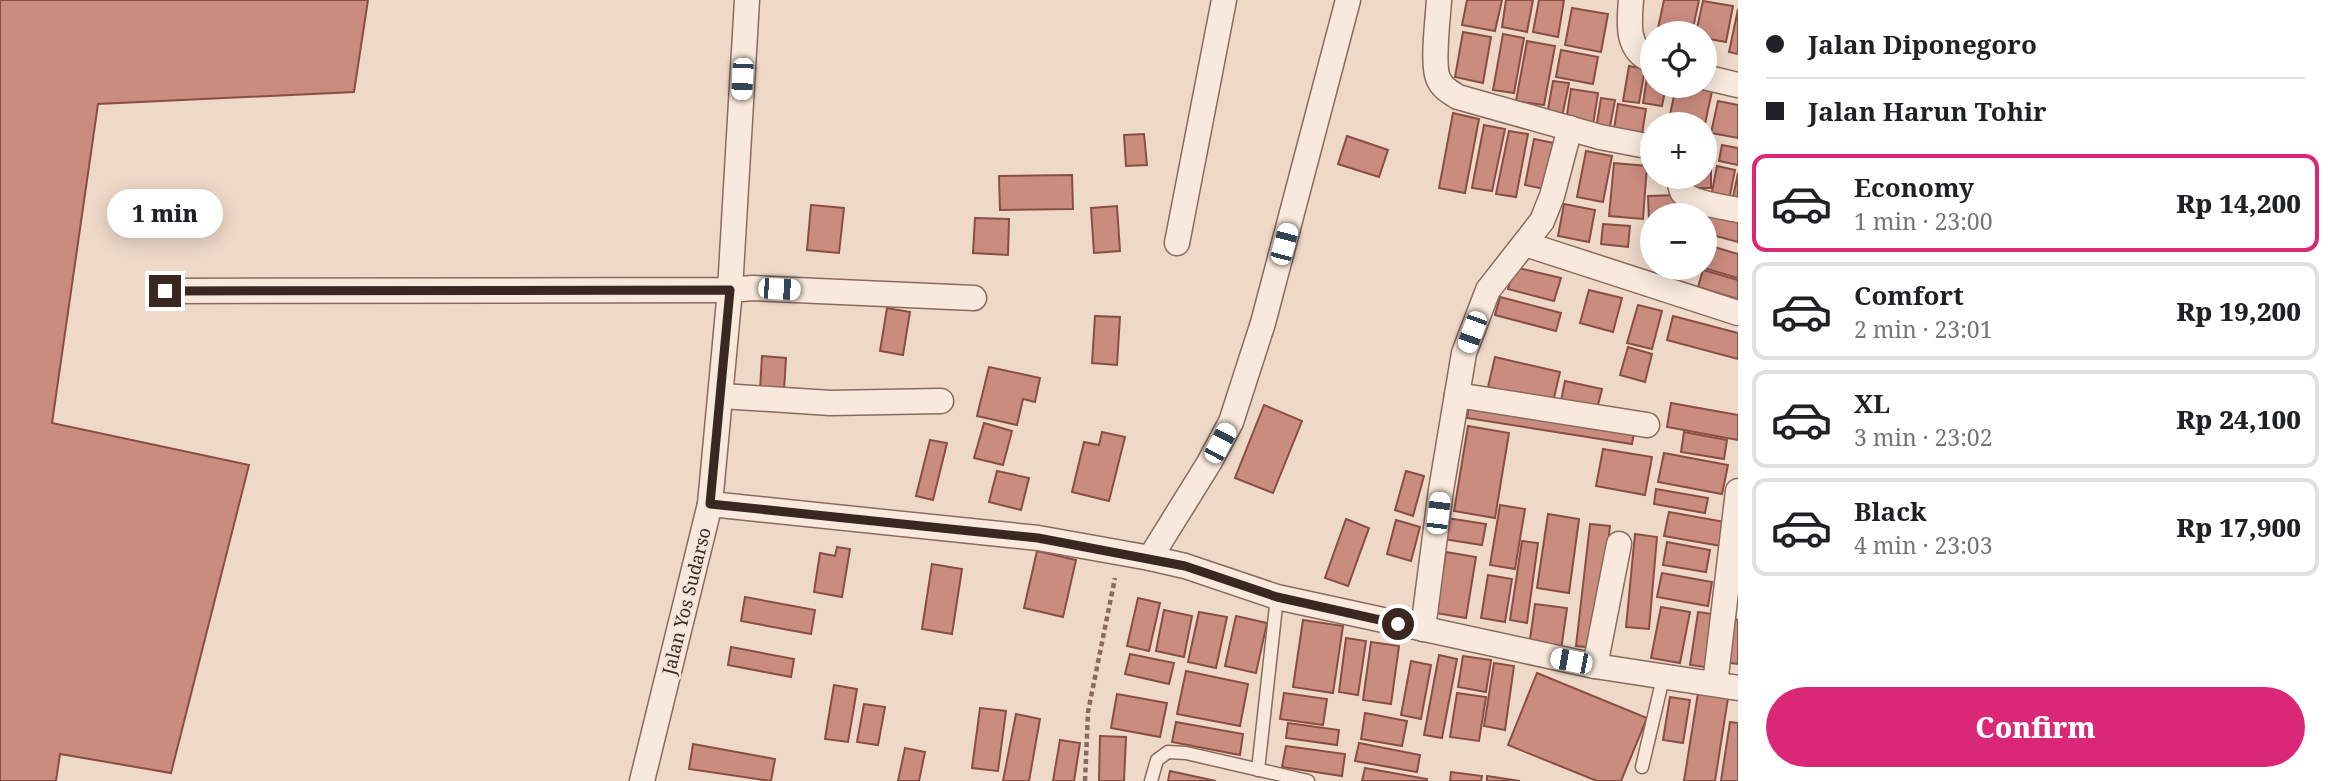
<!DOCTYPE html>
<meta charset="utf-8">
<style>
body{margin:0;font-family:"Noto Serif",serif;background:#f6f6f6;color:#202124;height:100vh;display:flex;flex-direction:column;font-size:26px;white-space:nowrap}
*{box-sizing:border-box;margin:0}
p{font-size:23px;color:#757577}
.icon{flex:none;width:38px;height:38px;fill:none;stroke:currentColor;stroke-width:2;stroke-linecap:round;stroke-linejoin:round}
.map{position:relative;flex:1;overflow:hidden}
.drawer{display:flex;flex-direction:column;background:#fff;width:595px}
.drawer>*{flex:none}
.banner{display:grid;align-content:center;height:154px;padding:0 28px;background:#fff}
.buttons{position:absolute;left:1640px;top:21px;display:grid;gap:14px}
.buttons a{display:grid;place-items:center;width:77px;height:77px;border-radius:50%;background:#fff;box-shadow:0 4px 18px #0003;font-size:35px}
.end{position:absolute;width:32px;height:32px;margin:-16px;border:9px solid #3b2721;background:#fff;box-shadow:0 0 0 4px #fff}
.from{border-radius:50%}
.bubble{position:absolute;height:49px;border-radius:24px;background:#fff;box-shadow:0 4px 18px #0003;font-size:23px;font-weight:800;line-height:49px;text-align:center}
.car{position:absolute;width:21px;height:42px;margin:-21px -10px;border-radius:9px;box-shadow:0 0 5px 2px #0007;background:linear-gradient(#fff 24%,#345 0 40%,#fff 0 76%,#345 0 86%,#fff 0)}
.banner b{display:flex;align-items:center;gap:24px;height:66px;font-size:26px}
.banner b+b{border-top:2px solid #e0e0e0}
.banner i{width:18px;height:18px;background:#202124}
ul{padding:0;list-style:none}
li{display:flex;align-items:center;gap:21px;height:98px;margin:0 14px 10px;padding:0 14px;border:4px solid #e0e0e0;border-radius:14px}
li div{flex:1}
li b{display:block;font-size:26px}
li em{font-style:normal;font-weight:800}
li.on{border-color:#db2777}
li>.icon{width:63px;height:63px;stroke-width:1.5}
.action{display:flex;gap:14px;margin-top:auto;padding:14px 28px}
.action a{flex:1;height:80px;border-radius:42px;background:#db2777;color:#fff;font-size:28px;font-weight:800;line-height:80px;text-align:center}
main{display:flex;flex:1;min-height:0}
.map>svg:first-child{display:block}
.building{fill:#cb8c80;stroke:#894d44;stroke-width:2}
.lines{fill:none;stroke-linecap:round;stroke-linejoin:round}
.lane-casing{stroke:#8a6a5e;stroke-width:15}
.street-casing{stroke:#8a6a5e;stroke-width:27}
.path{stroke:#8a6a5e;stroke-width:4.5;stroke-dasharray:5 3.5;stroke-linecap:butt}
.lane{stroke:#f8e9dc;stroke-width:12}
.street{stroke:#f8e9dc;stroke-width:24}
.route{stroke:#3b2721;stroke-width:9}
.labels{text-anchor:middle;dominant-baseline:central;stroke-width:5;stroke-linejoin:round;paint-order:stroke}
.street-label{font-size:18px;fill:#3b2721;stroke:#f5e5d8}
</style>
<main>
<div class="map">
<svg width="1738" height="781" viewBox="0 0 1738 781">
<rect width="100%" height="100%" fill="#eed9c9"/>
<g class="building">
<path d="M0,0H368L354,92L98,104L52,423L249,465L171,773L60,754L56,781H0Z"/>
<path d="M1467,0H1502L1495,31L1462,25Z"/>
<path d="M1506,0H1533L1527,32L1502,27Z"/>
<path d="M1539,0H1564L1558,37L1533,32Z"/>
<path d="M1664,0H1699L1692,33H1657Z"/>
<path d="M1703,1L1733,6L1726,42L1704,38V33H1696Z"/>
<path d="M1572,8L1608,14L1601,52L1565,45Z"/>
<path d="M1738,9V54L1729,52Z"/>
<path d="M1463,32L1491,37L1483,83L1455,77Z"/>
<path d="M1503,34L1524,38L1514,93L1493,90Z"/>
<path d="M1527,41L1555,46L1544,105L1516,101Z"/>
<path d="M1561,50L1598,57L1593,84L1556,77Z"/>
<path d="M1629,66L1645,69L1639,103L1623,101Z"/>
<path d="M1647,77L1652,78V86H1666L1662,106L1643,103Z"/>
<path d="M1553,81L1569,83L1562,117L1547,115Z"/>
<path d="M1676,86L1712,91L1704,129V124H1668Z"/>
<path d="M1571,89L1598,93L1593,125L1566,121Z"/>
<path d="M1601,98L1615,100L1609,132L1596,129Z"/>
<path d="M1718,101L1738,105V138L1711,133Z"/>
<path d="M1618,104L1646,109L1641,140L1613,135Z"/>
<path d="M1453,113L1479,119L1465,193L1439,188Z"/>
<path d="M1484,125L1505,129L1492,191L1472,188Z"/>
<path d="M1509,131L1528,134L1516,197L1496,194Z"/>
<path d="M1144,134L1147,165L1126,166L1124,135Z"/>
<path d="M1347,136L1388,150L1379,177L1338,164Z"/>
<path d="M1534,139L1554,143L1545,189L1525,185Z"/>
<path d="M1704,143H1711V188H1683V177H1704Z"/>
<path d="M1722,145L1738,148V165L1719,161Z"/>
<path d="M1586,151L1612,156L1603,202L1577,197Z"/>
<path d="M1614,163L1647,166L1643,219L1609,216Z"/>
<path d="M1717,166L1735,170L1729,200L1711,197Z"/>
<path d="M1738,173V203L1732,202Z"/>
<path d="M1072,175L1073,209L1000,210L999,176Z"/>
<path d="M1678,195L1679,215H1652V248H1650L1648,196Z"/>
<path d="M1564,204L1595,210L1589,242L1558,236Z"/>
<path d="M811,205L844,208L839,253L807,250Z"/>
<path d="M1117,206L1120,251L1094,253L1091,208Z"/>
<path d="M1711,211L1738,219V242L1705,233Z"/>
<path d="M975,218L1009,219L1008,255L973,253Z"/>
<path d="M1603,224L1630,226L1628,247L1601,244Z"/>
<path d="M1704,244L1738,254V278L1704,268Z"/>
<path d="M1514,267L1561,278L1554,301L1508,289Z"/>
<path d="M1703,270L1738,280V299L1698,287Z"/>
<path d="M1589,290L1622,298L1613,332L1580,323Z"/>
<path d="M1500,297L1561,313L1556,331L1495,315Z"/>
<path d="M1638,305L1662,311L1652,349L1627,343Z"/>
<path d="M887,308L910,312L903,355L880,351Z"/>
<path d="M1095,316L1120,317L1117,365L1092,363Z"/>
<path d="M1673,316L1738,333V359L1667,340Z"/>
<path d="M1628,347L1652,354L1645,382L1620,375Z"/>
<path d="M762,356L786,358L784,390L760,389Z"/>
<path d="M1495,357L1560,372L1553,402L1488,387Z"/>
<path d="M989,367L1040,378L1035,402L1023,399L1017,425L977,416Z"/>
<path d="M1565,381L1602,389L1597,409L1561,401Z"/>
<path d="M1470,399L1635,426L1632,444L1467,418Z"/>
<path d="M1671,403L1738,415V440L1667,427Z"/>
<path d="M1264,405L1302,421L1273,493L1235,478Z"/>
<path d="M984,423L1012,431L1003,465L974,458Z"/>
<path d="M1468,426L1509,433L1495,518L1454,511Z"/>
<path d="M1102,432L1125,437L1109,501L1072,492L1084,442L1099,445Z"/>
<path d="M1684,432L1727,440L1724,459L1681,452Z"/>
<path d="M930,440L947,443L933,500L916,496Z"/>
<path d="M1603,449L1652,457L1645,495L1596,486Z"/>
<path d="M1664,453L1728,465L1722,494L1658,482Z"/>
<path d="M997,471L1029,478L1021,510L989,502Z"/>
<path d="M1406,471L1424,476L1413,516L1395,510Z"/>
<path d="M1656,489L1708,498L1705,513L1654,504Z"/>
<path d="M1500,505L1525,509L1515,569L1490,565Z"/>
<path d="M1669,512L1725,522L1721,546L1664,536Z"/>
<path d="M1548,514L1579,519L1569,593L1537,588Z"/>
<path d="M1447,518L1486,524L1482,545L1443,539Z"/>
<path d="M1346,519L1369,528L1348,586L1325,578Z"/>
<path d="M1396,520L1420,527L1411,561L1387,554Z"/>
<path d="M1590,524L1610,526L1596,648L1576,646Z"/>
<path d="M1635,534L1657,537L1649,629L1626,627Z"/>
<path d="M1522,541L1538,543L1527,623L1510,620Z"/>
<path d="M1667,542L1710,550L1706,572L1663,565Z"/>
<path d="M837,547L850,549L842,597L814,592L820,553L835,556Z"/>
<path d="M1037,551L1076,560L1063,617L1024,608Z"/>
<path d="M1446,552L1476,557L1466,618L1436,613Z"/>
<path d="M932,564L962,569L952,634L922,629Z"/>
<path d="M1662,573L1712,582L1708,606L1657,597Z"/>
<path d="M1488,575L1512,579L1505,622L1481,618Z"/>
<path d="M745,597L815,610L811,634L741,621Z"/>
<path d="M1138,598L1160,603L1149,651L1127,646Z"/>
<path d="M1535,604L1567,608L1561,650L1529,646Z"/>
<path d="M1661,607L1690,612L1680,663L1651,658Z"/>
<path d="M1164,610L1192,616L1184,657L1156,651Z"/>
<path d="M1199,612L1227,617L1216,668L1188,662Z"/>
<path d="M1698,612L1720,615L1712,668L1690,665Z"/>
<path d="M1236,616L1267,623L1256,673L1225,666Z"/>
<path d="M1729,618L1738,620V664L1722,662Z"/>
<path d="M1303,620L1343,626L1333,693L1293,687Z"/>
<path d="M1346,638L1366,641L1358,695L1339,692Z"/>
<path d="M1371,642L1399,646L1391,704L1363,700Z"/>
<path d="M731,647L794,659L791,677L728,665Z"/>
<path d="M1130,654L1174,663L1169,684L1125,674Z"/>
<path d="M1439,655L1457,659L1442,738L1424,735Z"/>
<path d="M1463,656L1491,660L1486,692L1458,687Z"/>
<path d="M1411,661L1431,665L1421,719L1401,715Z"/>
<path d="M1494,663L1514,666L1505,730L1484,726Z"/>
<path d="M1186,671L1248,684L1240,726L1177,714Z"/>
<path d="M1537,673L1647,718L1621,781H1597L1508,745Z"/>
<path d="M834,685L857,689L848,742L825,739Z"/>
<path d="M1284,693L1327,699L1323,725L1280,719Z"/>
<path d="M1457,693L1486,697L1479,741L1450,737Z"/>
<path d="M1698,693L1728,698L1715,781H1684Z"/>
<path d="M1117,694L1167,703L1160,737L1111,728Z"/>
<path d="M1670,697L1690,700L1683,743L1663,740Z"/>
<path d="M864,704L885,707L878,745L857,742Z"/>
<path d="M980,708L1006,711L998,771L972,768Z"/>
<path d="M1365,713L1407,721L1402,746L1361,739Z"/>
<path d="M1016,714L1040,719L1029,781H1003Z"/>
<path d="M1176,722L1243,734L1240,755L1172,742Z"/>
<path d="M1730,722L1738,723V781H1721Z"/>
<path d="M1288,723L1339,730L1337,745L1286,738Z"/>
<path d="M1100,736L1126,737L1124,781H1099Z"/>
<path d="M1060,740L1080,743L1074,781H1053Z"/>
<path d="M1359,743L1420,755L1417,772L1355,761Z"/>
<path d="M693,744L775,759L771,781L689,769Z"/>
<path d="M1286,746L1345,754L1342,776L1282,767Z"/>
<path d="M905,748L925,752L919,781H898Z"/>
<path d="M1365,768L1427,779V781H1362Z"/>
<path d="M1170,771L1216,781H1168Z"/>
<path d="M1451,772L1482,776L1481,781H1450Z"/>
<path d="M1487,776L1520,781H1487Z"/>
</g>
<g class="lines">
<g class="lane-casing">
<g id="lane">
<path d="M1642,767L1663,678"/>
<path d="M1258,770L1277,597"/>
<path d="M1151,781L1157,760L1168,752L1186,753L1308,781"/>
</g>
</g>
<g class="street-casing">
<g id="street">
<path d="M1439,0C1438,17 1432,64 1438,78C1442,88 1450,92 1458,97L1600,137L1652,147"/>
<path d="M1631,0C1629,24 1626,50 1652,61"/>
<path d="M1704,77L1738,85"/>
<path d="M1679,177C1680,182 1680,189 1683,193C1692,203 1725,207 1738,210"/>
<path d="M1177,243L1224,0"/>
<path d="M1525,244L1738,313"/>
<path d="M165,291L730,290L752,288L974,298"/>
<path d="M1457,395L1647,425"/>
<path d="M722,396L830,403L941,401"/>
<path d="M710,504L1038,538L1150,558L1185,566L1277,597L1595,666L1738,688"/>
<path d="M1150,558L1209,463L1231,422L1263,323L1348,0"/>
<path d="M1423,629L1441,490L1464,353L1488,290L1542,221L1552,196L1570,128"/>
<path d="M1595,666L1619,544"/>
<path d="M1715,684L1738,491"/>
<path d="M642,781L710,504L730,290L747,0"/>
</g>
</g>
<path class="path" d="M1085,781L1088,712L1115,578"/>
<use href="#lane" class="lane"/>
<use href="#street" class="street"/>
</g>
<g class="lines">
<path class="route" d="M165,291L730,290L710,504L1038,538L1185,566L1277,597L1398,624"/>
</g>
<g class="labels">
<g class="street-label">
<text transform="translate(686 601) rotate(-76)">Jalan Yos Sudarso</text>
</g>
</g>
</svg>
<div class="buttons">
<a><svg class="icon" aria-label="locate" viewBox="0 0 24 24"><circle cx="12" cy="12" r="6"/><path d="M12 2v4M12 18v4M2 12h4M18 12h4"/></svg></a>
<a>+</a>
<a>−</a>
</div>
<i class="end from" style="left:1398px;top:624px"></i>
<i class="end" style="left:165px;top:291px"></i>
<div class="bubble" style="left:107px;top:189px;width:116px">1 min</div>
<i class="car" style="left:742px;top:79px;rotate:183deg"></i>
<i class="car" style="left:1284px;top:244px;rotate:15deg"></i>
<i class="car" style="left:779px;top:289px;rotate:93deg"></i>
<i class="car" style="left:1472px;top:332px;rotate:200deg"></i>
<i class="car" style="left:1220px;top:443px;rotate:28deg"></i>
<i class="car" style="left:1438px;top:513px;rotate:7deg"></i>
<i class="car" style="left:1571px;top:661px;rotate:281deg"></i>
</div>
<section class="drawer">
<div class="banner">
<b><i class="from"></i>Jalan Diponegoro</b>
<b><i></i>Jalan Harun Tohir</b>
</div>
<ul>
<li class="on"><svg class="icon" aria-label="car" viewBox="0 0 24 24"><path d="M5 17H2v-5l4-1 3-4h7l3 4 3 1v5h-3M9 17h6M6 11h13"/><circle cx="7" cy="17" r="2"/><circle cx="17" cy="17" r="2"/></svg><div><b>Economy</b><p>1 min · 23:00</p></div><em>Rp 14,200</em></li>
<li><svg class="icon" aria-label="car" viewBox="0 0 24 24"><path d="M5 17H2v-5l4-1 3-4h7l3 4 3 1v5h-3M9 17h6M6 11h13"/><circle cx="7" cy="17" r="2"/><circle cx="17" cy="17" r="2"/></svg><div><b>Comfort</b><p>2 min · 23:01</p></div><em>Rp 19,200</em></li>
<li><svg class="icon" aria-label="car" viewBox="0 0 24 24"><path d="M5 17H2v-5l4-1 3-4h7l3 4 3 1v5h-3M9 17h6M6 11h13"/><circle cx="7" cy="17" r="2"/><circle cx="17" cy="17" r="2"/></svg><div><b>XL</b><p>3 min · 23:02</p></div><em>Rp 24,100</em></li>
<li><svg class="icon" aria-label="car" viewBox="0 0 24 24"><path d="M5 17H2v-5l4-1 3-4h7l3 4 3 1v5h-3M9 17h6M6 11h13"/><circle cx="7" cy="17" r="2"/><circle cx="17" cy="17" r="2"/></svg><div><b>Black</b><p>4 min · 23:03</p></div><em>Rp 17,900</em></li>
</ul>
<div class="action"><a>Confirm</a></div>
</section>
</main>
